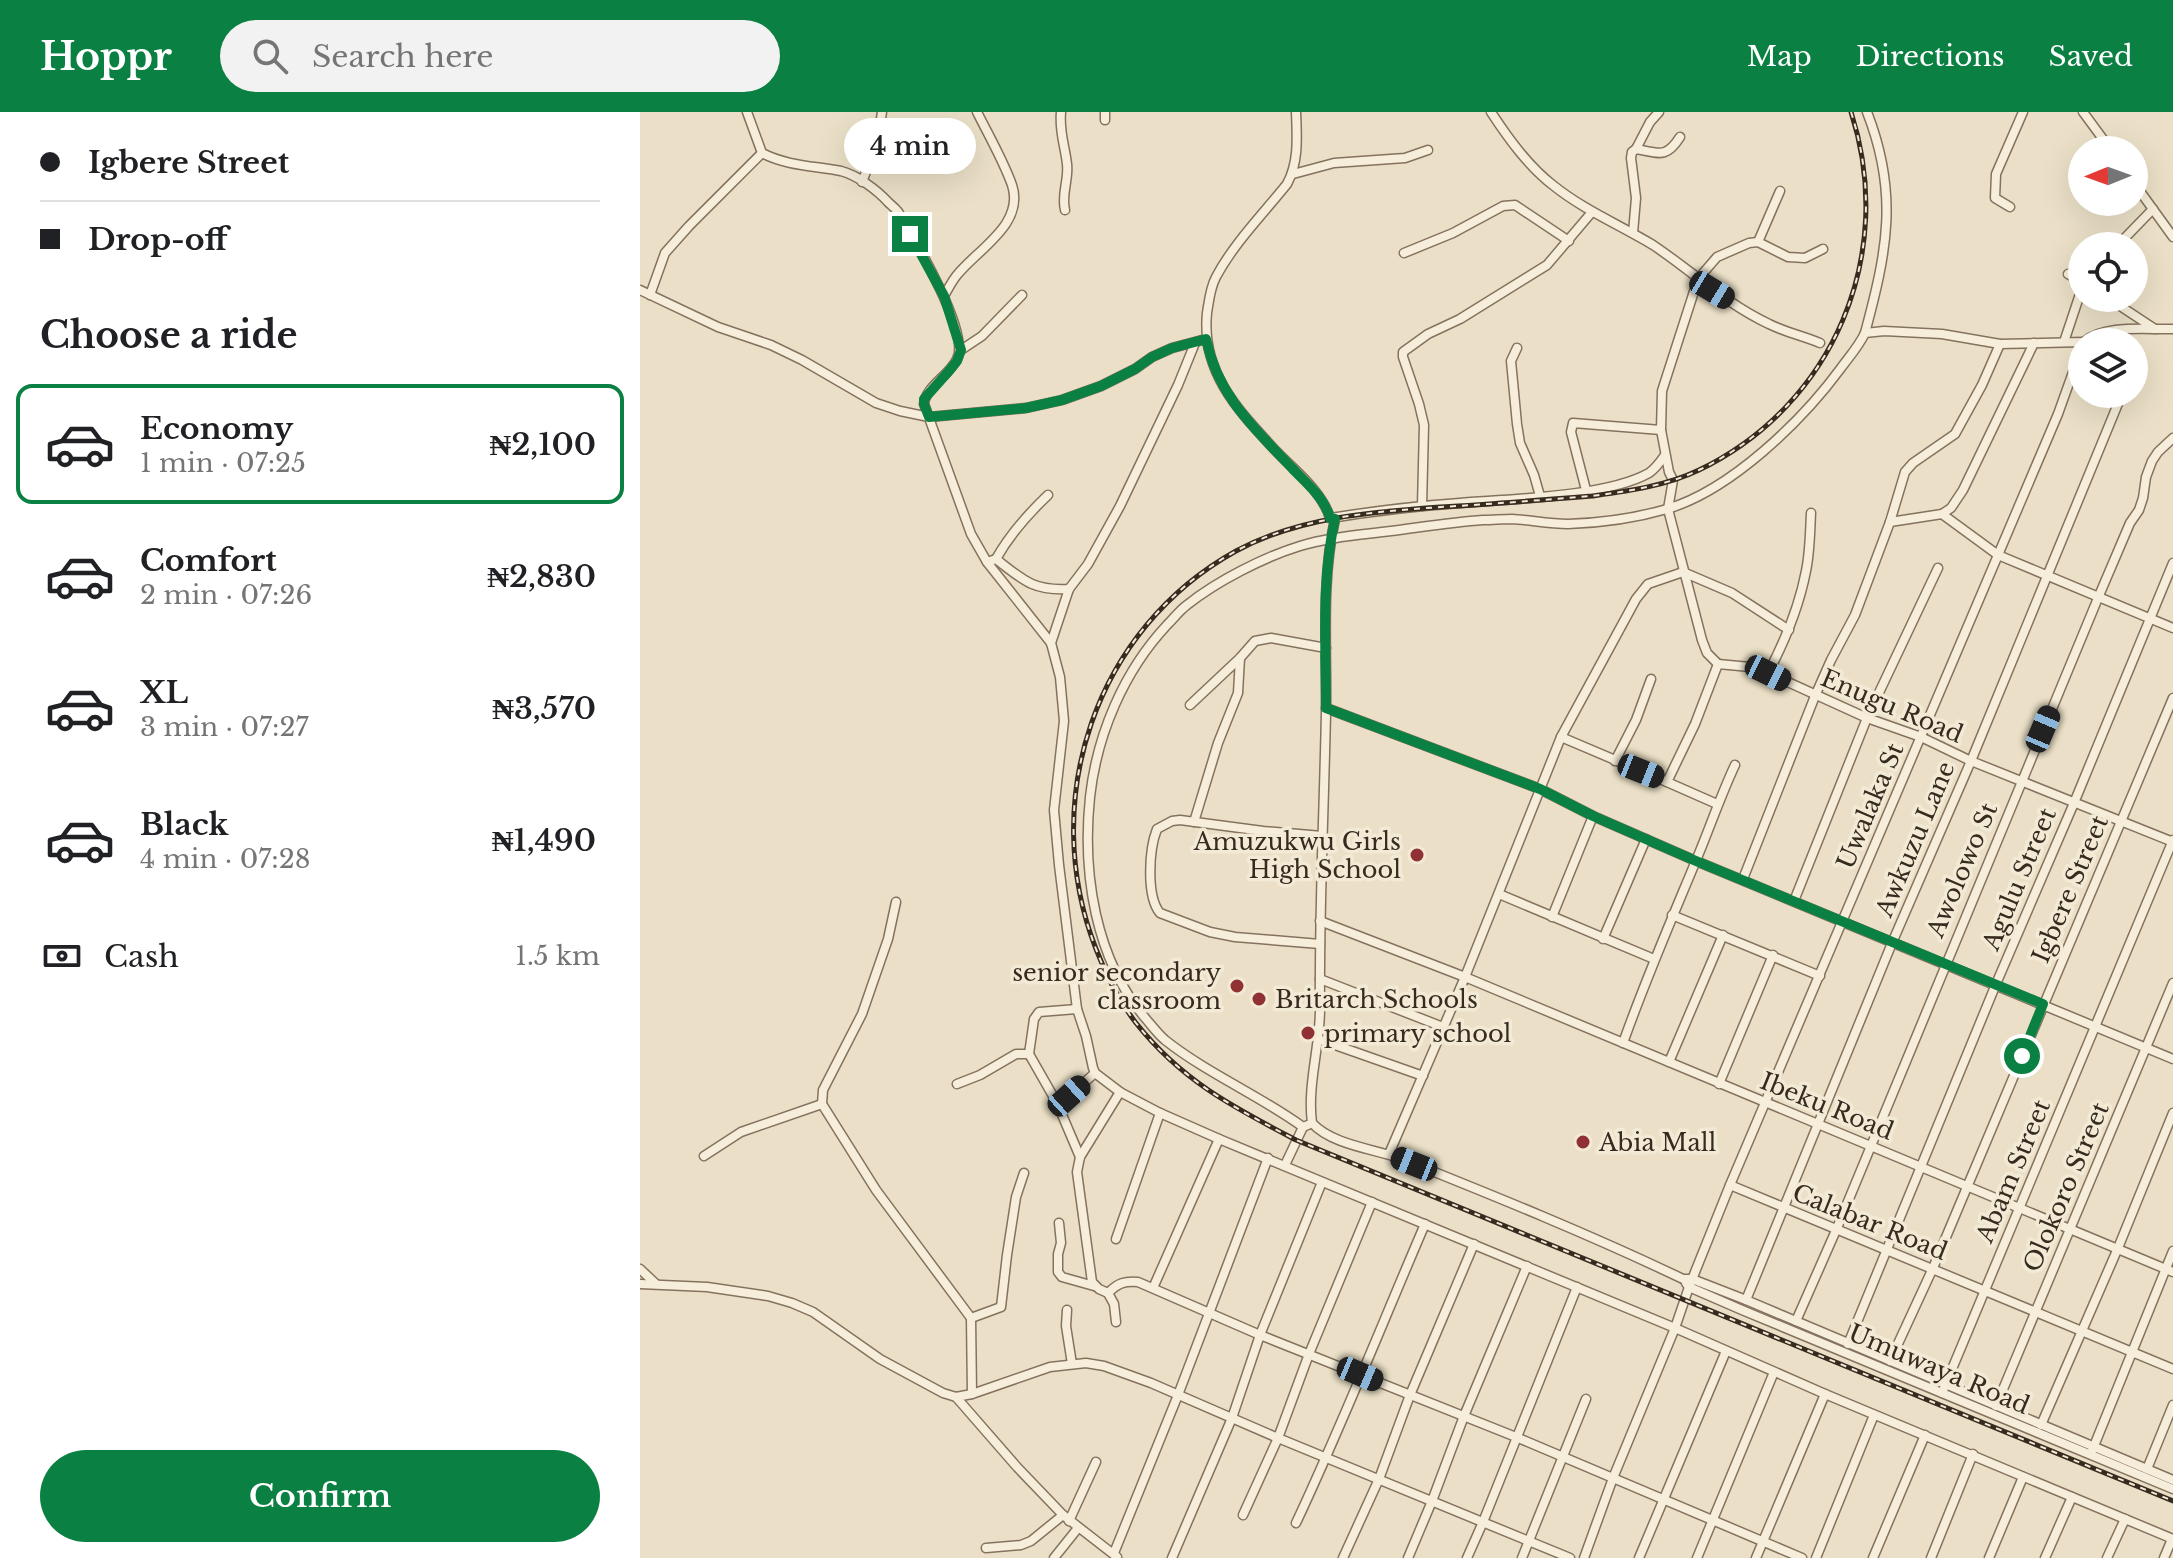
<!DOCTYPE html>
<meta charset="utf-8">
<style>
body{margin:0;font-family:"Libre Baskerville",serif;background:#f2f2f2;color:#202124;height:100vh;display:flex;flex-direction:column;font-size:30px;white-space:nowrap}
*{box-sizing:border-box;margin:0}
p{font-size:26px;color:#757577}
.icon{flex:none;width:44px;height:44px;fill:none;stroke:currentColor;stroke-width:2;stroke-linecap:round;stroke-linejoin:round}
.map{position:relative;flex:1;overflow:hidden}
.side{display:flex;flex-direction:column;background:#fff;width:640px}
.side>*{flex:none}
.banner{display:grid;align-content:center;height:176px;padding:0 40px;background:#fff}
.needle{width:52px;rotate:269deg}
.controls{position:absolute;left:1428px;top:24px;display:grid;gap:16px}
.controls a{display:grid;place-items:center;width:80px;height:80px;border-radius:50%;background:#fff;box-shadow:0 8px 32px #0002;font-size:40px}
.end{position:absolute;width:36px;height:36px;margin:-18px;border:10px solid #0b8043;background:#fff;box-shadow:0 0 0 4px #fff}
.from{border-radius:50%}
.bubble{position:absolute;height:56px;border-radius:28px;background:#fff;box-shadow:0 8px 32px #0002;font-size:26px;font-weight:600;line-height:56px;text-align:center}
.car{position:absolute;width:24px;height:48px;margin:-24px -12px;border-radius:10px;box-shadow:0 0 6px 2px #0007;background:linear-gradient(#222 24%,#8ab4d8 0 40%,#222 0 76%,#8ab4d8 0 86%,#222 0)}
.banner b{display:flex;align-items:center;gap:28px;height:76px;font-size:30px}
.banner b+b{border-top:2px solid #e0e0e0}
.banner i{width:20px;height:20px;background:#202124}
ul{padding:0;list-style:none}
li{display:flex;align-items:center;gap:24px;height:120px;margin:0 16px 12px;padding:0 24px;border:4px solid transparent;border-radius:16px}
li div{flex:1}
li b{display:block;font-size:30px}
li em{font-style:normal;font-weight:600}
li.active{border-color:#0b8043}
li>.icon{width:72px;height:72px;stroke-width:1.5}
h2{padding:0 40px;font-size:36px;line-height:96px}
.pay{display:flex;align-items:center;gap:20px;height:88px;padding:0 40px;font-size:30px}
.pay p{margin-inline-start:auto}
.action{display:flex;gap:16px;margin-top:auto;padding:16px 40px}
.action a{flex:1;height:92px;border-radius:48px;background:#0b8043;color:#fff;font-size:32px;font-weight:600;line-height:92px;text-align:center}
header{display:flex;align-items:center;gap:48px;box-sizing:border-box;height:112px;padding:0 40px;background:#0b8043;color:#fff}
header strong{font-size:38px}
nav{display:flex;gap:44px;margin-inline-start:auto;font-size:28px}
.search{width:560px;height:72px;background:#f2f2f2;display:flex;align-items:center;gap:20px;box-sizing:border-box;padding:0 28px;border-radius:44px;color:#757577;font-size:30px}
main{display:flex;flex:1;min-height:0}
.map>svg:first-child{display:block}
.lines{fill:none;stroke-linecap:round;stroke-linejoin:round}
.minor-casing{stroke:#85725e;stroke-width:11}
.minor{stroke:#f6eeda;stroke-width:8}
.rail-casing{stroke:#372b20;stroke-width:5}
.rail{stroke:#f3ead6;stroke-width:2;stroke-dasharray:6;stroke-linecap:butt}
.route{stroke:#0b8043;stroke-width:10}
.poi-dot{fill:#903234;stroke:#f3ead6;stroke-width:3}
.labels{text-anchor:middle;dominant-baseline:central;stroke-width:7;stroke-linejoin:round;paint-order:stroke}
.street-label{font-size:24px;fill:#372b20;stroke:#f3ead6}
.poi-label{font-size:24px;fill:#372b20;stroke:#f3ead6;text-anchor:start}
</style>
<header>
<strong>Hoppr</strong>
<div class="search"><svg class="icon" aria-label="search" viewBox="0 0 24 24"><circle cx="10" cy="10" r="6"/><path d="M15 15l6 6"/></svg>Search here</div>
<nav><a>Map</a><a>Directions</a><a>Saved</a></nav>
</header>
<main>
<section class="side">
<div class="banner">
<b><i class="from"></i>Igbere Street</b>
<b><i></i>Drop-off</b>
</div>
<h2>Choose a ride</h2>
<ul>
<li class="active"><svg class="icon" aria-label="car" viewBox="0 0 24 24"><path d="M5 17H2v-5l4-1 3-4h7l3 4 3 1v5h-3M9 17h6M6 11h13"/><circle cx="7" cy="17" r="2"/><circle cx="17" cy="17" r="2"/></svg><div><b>Economy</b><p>1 min · 07:25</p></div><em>₦2,100</em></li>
<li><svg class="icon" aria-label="car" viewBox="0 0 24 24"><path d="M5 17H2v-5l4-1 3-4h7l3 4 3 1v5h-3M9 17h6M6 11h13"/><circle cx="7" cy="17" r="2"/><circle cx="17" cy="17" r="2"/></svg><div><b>Comfort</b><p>2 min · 07:26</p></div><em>₦2,830</em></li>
<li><svg class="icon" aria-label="car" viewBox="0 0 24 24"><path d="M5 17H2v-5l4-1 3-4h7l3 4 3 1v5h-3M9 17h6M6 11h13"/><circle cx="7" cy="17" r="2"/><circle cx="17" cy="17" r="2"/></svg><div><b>XL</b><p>3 min · 07:27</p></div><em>₦3,570</em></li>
<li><svg class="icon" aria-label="car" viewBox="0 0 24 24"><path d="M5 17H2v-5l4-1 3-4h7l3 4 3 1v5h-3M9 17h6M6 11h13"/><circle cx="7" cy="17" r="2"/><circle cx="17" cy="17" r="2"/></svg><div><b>Black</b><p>4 min · 07:28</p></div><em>₦1,490</em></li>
</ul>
<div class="pay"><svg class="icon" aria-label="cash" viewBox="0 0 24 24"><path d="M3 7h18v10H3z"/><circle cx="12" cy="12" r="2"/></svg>Cash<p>1.5 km</p></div>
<div class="action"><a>Confirm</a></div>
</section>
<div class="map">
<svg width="1533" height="1446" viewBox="0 0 1533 1446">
<rect width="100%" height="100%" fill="#ebe0c7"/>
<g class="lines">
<g class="minor-casing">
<g id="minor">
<path d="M107,0L122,41C147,54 175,54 201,59C217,63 237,78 248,90C254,96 261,100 262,109C278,133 330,222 317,247C309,264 286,274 284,292L331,422L347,450L411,531L420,565L424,609L414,698L419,753L437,897L446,924L453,956L455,961L480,980L520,1001L579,1027L1035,1216L1185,1282L1533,1427"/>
<path d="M421,0C419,20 425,34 427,52C429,68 421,82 425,98"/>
<path d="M465,0V8"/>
<path d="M656,0C657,25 659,50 647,72C623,102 594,131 576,165C570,176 569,189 567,201C561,261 599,299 636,339C655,359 682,379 690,406L695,407C681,470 687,535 686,600C684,699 679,798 680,897C680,935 667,973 672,1011C692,1033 735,1037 762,1047C857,1085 951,1123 1043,1167H1052L1106,1188L1533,1368"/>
<path d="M851,0C868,26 888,54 914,74C944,98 980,113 1013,133C1052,159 1086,192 1129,212C1145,220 1163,224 1180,231"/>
<path d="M1443,0L1471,38"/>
<path d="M996,37L1010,10L1019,0"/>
<path d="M653,62L694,51L765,46L788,38"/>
<path d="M222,70L237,32L242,0"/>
<path d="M1494,71L1533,125"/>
<path d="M1370,95L1355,86L1356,62L1383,0"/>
<path d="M993,121L996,86L991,46L992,40L996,37C1019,41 1026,47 1040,25"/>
<path d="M1118,130L1140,79"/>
<path d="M1477,134L1513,97"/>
<path d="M764,141L813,121L863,94L875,93L929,129"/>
<path d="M1428,162L1442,170"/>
<path d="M0,178L78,215L131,233L162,248L236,291L260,299L289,305L386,296L422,288L461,274L495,257L512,245L532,236L566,227"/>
<path d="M10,183L25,141L49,114L122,41"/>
<path d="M304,184C308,177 312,169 317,163C338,137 385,112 372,73C363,48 349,24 337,0"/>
<path d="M1468,186L1515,217"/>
<path d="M1225,221C1247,139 1259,82 1227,0"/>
<path d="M1424,230L1442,176"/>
<path d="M1444,230C1465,212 1506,218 1533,217"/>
<path d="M877,236L871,249L877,312L880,331L894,363L900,384"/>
<path d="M321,238L342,224L382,183"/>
<path d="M946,378L931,320L933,311L1021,318"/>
<path d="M782,394L784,313L779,292L763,245V240L788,222L820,207L907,153L952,100"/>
<path d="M1302,402L1311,396L1323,378L1394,231"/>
<path d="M691,406C734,399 776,394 820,391C870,387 966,385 1009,361C1016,356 1021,349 1025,343"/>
<path d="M1250,410L1302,402L1358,443L1533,516"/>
<path d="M356,447C370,422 387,403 408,383"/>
<path d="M347,450L356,447C383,468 393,479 429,477"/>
<path d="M411,531L429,477L448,452L480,394L538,273L555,231"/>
<path d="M1078,552L1067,541L1062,528L1028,397L1033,368L1029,360L1021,318L1022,279L1058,167L1077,145L1109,131L1118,130L1148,145L1165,146L1183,137"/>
<path d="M1128,561C1145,529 1159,495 1166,459C1170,440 1170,420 1171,401"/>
<path d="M550,593L600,546L615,529L631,526L686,536"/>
<path d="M686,596L900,677L953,704L1056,749L1533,947"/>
<path d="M921,625L1027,670"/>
<path d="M975,649L996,608L1011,567"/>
<path d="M1077,692L1027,670L1055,612L1078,552L1110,555L1128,561L1227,606L1281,625L1331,649L1533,730"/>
<path d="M554,710L578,631L598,581L600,546"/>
<path d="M1103,767L1175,584L1191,548L1215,503L1250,410L1265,360L1273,351L1315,322L1342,273L1360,232"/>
<path d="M859,782L1014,847"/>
<path d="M1154,789L1227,606L1298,456"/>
<path d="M256,790L248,827L222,902L183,978L182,992L236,1078L331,1206L332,1282"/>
<path d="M1032,803L1180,864"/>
<path d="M912,805L953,704"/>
<path d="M680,809L825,865L1533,1160"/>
<path d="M963,827L1006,727"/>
<path d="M680,832L595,825L570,820L520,801C506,784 509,737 517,717L532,709L540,708L623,719L682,724"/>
<path d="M680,867L803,915"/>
<path d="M437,897L399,900L394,907L389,942L417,991L429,984L455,961"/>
<path d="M678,927L783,964"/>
<path d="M983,931C1005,869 1030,811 1055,751C1069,718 1080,685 1095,653"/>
<path d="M1029,950L1083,823"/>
<path d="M317,972L340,963L376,942H389"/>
<path d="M1079,972L1133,843"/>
<path d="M417,991L440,1045"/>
<path d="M663,1015C619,983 568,962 525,928C518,922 512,914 506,907C455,847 442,761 450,685C457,622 484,559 527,513C534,506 540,498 547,493C577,469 624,445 660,434C689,425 721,423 751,419C782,415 813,410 843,408C853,408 862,407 872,407C890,408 909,412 928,412C960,411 996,406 1027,397C1091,378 1162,309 1201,256C1209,245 1219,234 1225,221L1244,219L1302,222L1360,232L1444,230"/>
<path d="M749,1042L825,865L921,625L996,487L1008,472L1043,460L1092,481L1149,518"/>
<path d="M64,1044L101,1020L182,992"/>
<path d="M645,1053L663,1015L668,1013"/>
<path d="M1090,1073L1533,1257"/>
<path d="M419,1111L421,1131L418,1142V1160L422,1165L454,1174"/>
<path d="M476,1127L520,1001"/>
<path d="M0,1157L16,1172"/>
<path d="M1046,1171L1049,1175L1102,1198L1533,1377"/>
<path d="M0,1172L67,1175L128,1184L152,1191L173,1200L240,1247L303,1281L316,1285L332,1282L410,1255L446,1251L464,1254L511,1271L638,1326L930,1446"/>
<path d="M513,1176L579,1027"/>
<path d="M468,1181L459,1177L452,1170L437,1060L440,1045L480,980"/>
<path d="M1106,1188L1252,831L1331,649L1482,282"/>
<path d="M427,1198L426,1214L432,1252"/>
<path d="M331,1206L361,1195L367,1143L376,1085L384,1061"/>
<path d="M1156,1209L1197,1116L1458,486L1490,411L1499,398L1503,386L1506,365L1512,349L1518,340L1533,326"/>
<path d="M476,1210L474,1192L468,1181C478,1171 484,1169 498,1170L620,1223L876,1325L1162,1446"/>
<path d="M1208,1232L1356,872L1434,691L1533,451"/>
<path d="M1250,1249L1293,1156L1533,586"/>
<path d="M1302,1281L1533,728"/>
<path d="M316,1285L377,1355L423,1403L477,1445"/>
<path d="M1356,1294L1533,871"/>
<path d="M1401,1313L1478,1136L1533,1001"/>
<path d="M1452,1339L1533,1139"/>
<path d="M1507,1357L1533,1293"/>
<path d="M603,1403L638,1326L669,1242L732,1090"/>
<path d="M429,1409L456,1350"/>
<path d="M656,1411C702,1313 742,1212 785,1112"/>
<path d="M346,1436L381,1433L391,1429L423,1403"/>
<path d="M474,1441L538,1283L628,1046"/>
<path d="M414,1446L438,1416"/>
<path d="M532,1446L592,1306L620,1223L682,1070"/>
<path d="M703,1446L739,1367L770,1283L834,1132"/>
<path d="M768,1446L792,1389L824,1304L887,1154"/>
<path d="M827,1446L843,1410L937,1175"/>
<path d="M882,1446L946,1287"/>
<path d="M944,1446L973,1366L1035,1216L1049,1175L1090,1073L1418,302L1442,235"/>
<path d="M999,1446L1086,1239"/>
<path d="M1057,1446L1134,1260"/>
<path d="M1116,1446L1185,1282"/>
<path d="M1176,1446L1234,1303"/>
<path d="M1233,1446L1285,1323"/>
<path d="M1291,1446L1333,1342"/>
<path d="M1349,1446L1383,1365"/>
<path d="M1405,1446L1432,1385"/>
<path d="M1467,1446L1485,1407"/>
<path d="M1524,1446L1532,1427"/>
</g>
</g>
<use href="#minor" class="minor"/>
<g class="rail-casing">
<path id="rail" d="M1211,0C1257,142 1194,293 1059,358C1026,374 988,379 952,384C902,388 852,392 801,395C731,400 659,405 596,439C455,517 398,688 456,837C466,863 479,889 496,911C542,969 593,995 656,1028L1533,1389"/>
</g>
<use href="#rail" class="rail"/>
</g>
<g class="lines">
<path class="route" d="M270,122L304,184L321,238L317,249L309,259L284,287V292L289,305L386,296L422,288L461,274L495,257L512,245L532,236L566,227C578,284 614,316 652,356C667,372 684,385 690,406L695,407C681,468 686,534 686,596L900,677L953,704L1056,749L1403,892L1382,944"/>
</g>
<g class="poi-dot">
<circle cx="777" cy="743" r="8"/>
<circle cx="597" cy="874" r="8"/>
<circle cx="619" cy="887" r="8"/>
<circle cx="668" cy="921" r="8"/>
<circle cx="943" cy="1030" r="8"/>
</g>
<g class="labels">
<g class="street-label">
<text transform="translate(1252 594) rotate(23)">Enugu Road</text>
<text transform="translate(1230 694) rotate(-67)">Uwalaka St</text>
<text transform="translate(1275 727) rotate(-67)">Awkuzu Lane</text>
<text transform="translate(1322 758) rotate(-67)">Awolowo St</text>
<text transform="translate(1379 767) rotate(-67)">Agulu Street</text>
<text transform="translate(1430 777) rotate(-67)">Igbere Street</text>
<text transform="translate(1187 994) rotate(22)">Ibeku Road</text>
<text transform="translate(1373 1059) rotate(-67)">Abam Street</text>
<text transform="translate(1426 1075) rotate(-67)">Olokoro Street</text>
<text transform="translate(1230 1110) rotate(22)">Calabar Road</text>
<text transform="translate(1299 1257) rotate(23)">Umuwaya Road</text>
</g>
<g class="poi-label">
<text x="761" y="729" text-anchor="end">Amuzukwu Girls<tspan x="761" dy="28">High School</tspan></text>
<text x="581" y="860" text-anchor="end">senior secondary<tspan x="581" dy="28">classroom</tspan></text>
<text x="635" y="887">Britarch Schools</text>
<text x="684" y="921">primary school</text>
<text x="959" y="1030">Abia Mall</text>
</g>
</g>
</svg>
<div class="controls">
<a><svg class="needle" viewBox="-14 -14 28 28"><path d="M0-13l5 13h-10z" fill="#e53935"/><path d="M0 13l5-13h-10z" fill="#757577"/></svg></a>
<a><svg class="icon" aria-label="locate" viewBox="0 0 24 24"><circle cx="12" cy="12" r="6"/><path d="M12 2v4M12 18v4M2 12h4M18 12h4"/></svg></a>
<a><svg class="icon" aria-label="layers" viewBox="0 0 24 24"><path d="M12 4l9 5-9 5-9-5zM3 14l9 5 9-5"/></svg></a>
</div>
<i class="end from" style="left:1382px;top:944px"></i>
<i class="end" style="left:270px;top:122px"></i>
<div class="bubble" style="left:204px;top:6px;width:132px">4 min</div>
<i class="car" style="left:1072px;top:178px;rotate:121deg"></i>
<i class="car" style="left:1128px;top:561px;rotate:116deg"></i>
<i class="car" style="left:1403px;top:617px;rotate:23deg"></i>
<i class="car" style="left:1001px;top:659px;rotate:112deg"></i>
<i class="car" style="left:429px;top:984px;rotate:48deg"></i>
<i class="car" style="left:774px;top:1052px;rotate:292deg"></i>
<i class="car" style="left:720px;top:1262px;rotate:113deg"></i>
</div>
</main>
